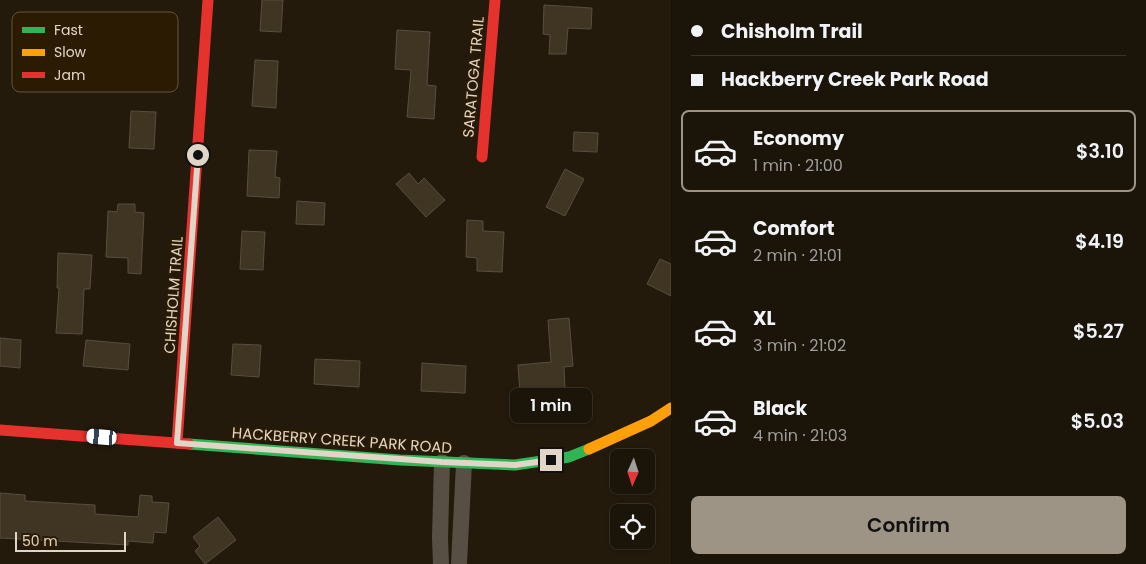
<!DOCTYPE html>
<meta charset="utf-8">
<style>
body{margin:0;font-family:Poppins,sans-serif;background:#231d12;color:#f1f3f6;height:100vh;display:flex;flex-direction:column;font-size:19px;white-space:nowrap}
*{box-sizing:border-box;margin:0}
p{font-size:16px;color:#9f9e9c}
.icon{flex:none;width:28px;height:28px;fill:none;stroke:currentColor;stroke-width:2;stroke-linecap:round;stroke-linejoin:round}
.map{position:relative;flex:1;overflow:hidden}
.panel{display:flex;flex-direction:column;background:#1a1409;width:475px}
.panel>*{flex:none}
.top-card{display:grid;align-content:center;height:110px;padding:0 20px;background:#1a1409}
.needle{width:32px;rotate:183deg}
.buttons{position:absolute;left:610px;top:449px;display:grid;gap:10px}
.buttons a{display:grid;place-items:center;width:45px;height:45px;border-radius:8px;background:#1a1409;box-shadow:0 1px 4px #0004,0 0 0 1px #38332a;font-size:25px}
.scale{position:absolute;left:15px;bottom:12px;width:111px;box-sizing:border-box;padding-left:5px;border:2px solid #e0d5c6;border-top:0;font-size:14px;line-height:18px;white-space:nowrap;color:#e0d5c6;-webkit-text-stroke:4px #2c1b03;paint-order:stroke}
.end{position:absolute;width:22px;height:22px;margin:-11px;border:6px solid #e0d5c6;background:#111;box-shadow:0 0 0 2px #111}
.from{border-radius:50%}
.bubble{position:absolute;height:35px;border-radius:8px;background:#1a1409;box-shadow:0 1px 4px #0004,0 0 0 1px #38332a;font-size:16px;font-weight:600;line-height:35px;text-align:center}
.car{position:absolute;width:15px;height:30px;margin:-15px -8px;border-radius:6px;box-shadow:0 0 4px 1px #0007;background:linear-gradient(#fff 24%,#345 0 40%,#fff 0 76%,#345 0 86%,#fff 0)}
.top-card b{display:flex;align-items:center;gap:18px;height:48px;font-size:19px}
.top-card b+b{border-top:1px solid #38332a}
.top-card i{width:12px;height:12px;background:#f1f3f6}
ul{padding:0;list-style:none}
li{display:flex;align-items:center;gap:15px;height:82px;margin:0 10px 8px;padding:0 10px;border:2px solid transparent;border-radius:8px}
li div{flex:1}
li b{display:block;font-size:19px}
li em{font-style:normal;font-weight:600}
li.active{border-color:#9e9485}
li>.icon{width:45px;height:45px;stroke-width:1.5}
.primary-button{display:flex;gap:10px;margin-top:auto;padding:10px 20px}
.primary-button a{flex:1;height:58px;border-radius:8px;background:#9e9485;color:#111;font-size:20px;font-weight:600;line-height:58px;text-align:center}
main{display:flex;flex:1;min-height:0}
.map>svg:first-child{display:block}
.building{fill:#403522;stroke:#564e42}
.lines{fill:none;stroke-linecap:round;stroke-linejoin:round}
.street{stroke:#574f44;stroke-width:16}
.fast{stroke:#30b455;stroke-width:11}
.slow{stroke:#ff9f0a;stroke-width:11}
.jam{stroke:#e5322d;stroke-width:11}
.route{stroke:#e0d5c6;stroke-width:6}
.labels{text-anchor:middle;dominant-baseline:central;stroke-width:4;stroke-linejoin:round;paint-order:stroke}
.street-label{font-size:15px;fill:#e0d5c6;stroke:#2c1b03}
.key{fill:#2c1b03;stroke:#62533e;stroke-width:1}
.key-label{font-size:14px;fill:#e0d5c6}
</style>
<main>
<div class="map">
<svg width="671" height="564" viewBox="0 0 671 564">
<rect width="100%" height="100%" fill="#231a0c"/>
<g class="building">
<path d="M262,0H283L281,32L260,31Z"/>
<path d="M544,5L592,8L591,29L568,28L566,54H549L550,35L543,34Z"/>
<path d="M397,30L430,32L427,85L436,86L434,119L407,117L411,70L395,69Z"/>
<path d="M255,60L278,61L276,108L252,106Z"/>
<path d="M131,111L156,112L154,149L129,148Z"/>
<path d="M574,132L598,133L597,152L573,151Z"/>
<path d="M249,150L277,151L275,177L280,178L279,198L247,196Z"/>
<path d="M565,169L584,179L565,216L546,207Z"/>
<path d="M409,173L418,184L424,178L445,200L426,217L396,184Z"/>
<path d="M297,201L325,203L324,225L296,224Z"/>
<path d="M118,204H135V212L144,213L141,274L128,273V258L106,257L108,211L117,212Z"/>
<path d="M467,220L483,221V231L504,232L502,272L477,271V258L466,257Z"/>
<path d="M242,231L265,232L263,270L240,269Z"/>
<path d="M58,253L92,255L90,289H84L82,334L56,333L59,288H57Z"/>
<path d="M660,259L671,264V296L647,284Z"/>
<path d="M569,318L573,366L564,367L565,389L520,393L518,365L551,362L548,320Z"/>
<path d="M0,338L21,340L20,368L0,366Z"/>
<path d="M86,340L130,344L128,370L83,366Z"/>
<path d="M233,344L261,345L259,377L231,375Z"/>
<path d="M315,359L360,361L359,387L314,384Z"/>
<path d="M422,363L466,366L465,393L421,391Z"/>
<path d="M0,493L25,495V501L95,505V514L138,517L140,495L152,496V502L169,503L166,533L154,532L153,543L128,541V545L0,538Z"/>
<path d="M218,517L236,540L205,564L195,551L200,546L193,537Z"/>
</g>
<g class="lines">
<g class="street">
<path d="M441,564L440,538L442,462"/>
<path d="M459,564L464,463"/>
</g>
<path class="fast" d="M189,444L400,460L515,465L569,457L589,449"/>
<path class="slow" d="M589,449L651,421L671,408"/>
<g class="jam">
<path d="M482,157L495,0"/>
<path d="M0,430L189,444"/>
<path d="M177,443L208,0"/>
</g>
</g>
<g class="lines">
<path class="route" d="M198,155L177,443L442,462L515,465L551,460"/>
</g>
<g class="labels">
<g class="street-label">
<text transform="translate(473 77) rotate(-85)">SARATOGA TRAIL</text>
<text transform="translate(173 295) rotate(-86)">CHISHOLM TRAIL</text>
<text transform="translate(342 440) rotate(4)">HACKBERRY CREEK PARK ROAD</text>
</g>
</g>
<rect x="12" y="12" width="166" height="80" rx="8" class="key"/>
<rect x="22" y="27" width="23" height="6" fill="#30b455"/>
<rect x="22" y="49" width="23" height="7" fill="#ff9f0a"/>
<rect x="22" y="72" width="23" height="6" fill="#e5322d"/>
<g class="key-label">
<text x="54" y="35">Fast</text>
<text x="54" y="57">Slow</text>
<text x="54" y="80">Jam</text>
</g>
</svg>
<div class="buttons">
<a><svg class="needle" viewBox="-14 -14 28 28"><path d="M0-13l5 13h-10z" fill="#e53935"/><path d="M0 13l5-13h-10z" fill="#9f9e9c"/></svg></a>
<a><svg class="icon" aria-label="locate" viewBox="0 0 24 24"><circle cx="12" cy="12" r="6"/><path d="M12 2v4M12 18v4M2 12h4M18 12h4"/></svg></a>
</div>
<div class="scale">50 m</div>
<i class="end from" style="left:198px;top:155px"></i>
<i class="end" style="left:551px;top:460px"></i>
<div class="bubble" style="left:510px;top:388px;width:82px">1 min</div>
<i class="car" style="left:102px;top:437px;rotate:275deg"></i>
</div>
<section class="panel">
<div class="top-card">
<b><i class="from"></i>Chisholm Trail</b>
<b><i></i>Hackberry Creek Park Road</b>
</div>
<ul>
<li class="active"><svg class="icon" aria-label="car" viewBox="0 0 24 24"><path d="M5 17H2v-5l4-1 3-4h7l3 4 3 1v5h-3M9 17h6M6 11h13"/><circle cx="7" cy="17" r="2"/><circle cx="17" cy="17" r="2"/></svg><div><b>Economy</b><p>1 min · 21:00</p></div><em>$3.10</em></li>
<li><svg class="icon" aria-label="car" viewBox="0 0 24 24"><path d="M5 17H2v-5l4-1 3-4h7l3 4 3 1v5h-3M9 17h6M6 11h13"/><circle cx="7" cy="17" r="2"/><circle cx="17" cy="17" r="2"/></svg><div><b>Comfort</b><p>2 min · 21:01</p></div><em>$4.19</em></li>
<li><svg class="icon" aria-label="car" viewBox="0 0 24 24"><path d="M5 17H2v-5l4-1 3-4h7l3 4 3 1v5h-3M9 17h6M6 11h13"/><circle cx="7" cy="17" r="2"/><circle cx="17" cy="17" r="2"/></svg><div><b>XL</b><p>3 min · 21:02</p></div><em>$5.27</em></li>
<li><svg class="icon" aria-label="car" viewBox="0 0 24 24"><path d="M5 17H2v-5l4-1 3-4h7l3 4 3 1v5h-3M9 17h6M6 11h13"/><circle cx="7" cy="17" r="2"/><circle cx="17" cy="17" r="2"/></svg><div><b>Black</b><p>4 min · 21:03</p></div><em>$5.03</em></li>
</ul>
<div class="primary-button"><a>Confirm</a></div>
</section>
</main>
